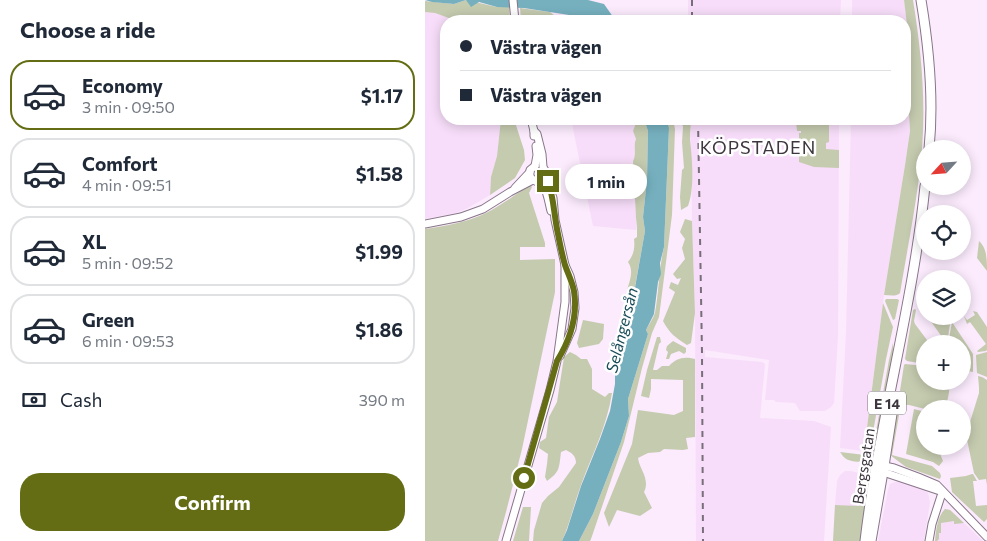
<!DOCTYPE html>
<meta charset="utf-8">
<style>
body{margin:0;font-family:Commissioner,sans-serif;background:#f2f2f3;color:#1f2937;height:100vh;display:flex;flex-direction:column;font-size:19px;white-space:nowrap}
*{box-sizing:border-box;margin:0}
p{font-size:16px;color:#747a83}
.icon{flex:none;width:28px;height:28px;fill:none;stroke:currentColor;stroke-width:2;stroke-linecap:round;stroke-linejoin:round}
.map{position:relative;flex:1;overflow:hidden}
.side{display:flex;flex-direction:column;background:#fff;width:425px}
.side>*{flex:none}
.guide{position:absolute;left:15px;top:15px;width:471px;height:110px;border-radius:20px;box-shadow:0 2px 12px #0003;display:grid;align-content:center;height:110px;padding:0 20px;background:#fff}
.needle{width:32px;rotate:244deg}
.buttons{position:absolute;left:491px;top:140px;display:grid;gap:10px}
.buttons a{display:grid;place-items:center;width:55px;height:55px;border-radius:50%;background:#fff;box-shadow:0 2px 12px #0003;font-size:25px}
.end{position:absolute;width:22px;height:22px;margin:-11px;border:6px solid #646d13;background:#fff;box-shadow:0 0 0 2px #fff}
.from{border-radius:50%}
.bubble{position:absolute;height:35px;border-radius:18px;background:#fff;box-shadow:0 2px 12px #0003;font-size:16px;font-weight:700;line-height:35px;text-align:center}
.guide b{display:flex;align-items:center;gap:18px;height:48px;font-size:19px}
.guide b+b{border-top:1px solid #e0e1e3}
.guide i{width:12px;height:12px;background:#1f2937}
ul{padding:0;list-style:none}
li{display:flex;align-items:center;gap:15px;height:70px;margin:0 10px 8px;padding:0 10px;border:2px solid #e0e1e3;border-radius:20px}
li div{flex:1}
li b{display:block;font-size:19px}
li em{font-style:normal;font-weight:700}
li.selected{border-color:#646d13}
li>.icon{width:45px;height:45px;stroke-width:1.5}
h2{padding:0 20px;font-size:22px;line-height:60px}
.pay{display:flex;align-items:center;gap:12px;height:55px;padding:0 20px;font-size:19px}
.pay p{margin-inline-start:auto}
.cta{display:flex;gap:10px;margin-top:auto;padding:10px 20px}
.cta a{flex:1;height:58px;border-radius:20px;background:#646d13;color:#fff;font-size:20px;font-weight:700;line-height:58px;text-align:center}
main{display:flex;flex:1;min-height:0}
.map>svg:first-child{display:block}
.built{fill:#f7ddf9}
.green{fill:#c5cbaf}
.water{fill:#76b0bf}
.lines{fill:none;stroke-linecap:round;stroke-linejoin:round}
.secondary-casing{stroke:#887689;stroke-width:9}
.highway-casing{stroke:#887689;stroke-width:11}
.secondary{stroke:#fff;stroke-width:7}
.highway{stroke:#fff;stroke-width:9}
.rail{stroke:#786e7a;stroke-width:2;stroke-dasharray:6 6;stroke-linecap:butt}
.route{stroke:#646d13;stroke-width:6}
.labels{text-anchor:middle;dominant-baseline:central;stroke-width:5;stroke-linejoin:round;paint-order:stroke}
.shield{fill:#fefefe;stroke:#787278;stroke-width:1}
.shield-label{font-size:14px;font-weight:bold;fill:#3e363f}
.street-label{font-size:15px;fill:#3e363f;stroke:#fefefe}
.water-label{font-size:16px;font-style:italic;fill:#194c58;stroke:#fefefe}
.quarter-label{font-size:18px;letter-spacing:1px;fill:#3e363f;stroke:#fefefe}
</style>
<main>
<section class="side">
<h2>Choose a ride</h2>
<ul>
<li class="selected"><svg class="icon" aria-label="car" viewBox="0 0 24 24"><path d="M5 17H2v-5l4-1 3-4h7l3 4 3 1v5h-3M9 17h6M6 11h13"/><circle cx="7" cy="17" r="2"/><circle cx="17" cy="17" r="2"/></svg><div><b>Economy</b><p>3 min · 09:50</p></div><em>$1.17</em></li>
<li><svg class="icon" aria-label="car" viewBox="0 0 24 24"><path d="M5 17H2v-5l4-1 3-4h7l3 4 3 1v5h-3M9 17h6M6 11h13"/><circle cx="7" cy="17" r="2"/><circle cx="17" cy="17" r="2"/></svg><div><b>Comfort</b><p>4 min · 09:51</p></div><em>$1.58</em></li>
<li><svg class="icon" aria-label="car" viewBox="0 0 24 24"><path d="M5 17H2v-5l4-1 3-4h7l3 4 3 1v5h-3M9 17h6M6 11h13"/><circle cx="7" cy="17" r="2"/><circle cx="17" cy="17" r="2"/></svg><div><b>XL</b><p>5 min · 09:52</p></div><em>$1.99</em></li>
<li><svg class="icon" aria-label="car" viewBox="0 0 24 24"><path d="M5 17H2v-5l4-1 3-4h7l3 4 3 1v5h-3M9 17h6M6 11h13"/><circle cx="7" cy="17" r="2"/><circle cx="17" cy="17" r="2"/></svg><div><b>Green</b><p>6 min · 09:53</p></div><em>$1.86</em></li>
</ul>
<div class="pay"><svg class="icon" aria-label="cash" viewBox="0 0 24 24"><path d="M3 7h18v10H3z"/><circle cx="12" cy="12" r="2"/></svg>Cash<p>390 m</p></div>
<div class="cta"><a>Confirm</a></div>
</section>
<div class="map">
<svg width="562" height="541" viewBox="0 0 562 541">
<rect width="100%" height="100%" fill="#fbebfd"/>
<g class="built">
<path d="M263,0H416L415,21H263Z"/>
<path d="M427,0H479L482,25L480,26V21H427Z"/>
<path d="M0,12L10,13L24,18L23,21H21V31L19,43L21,44V119H76L72,156L66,177L65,195L41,209L31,213L0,219Z"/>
<path d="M480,47L485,131L480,165L459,295L439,451L415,448L421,333L426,119H480Z"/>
<path d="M146,119H209L211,123L208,131L211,139L210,143V157L208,161L211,218L212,226L211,230L168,226Z"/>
<path d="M266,119H414L413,336L409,403L406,407L400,411H375L370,403L351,402L349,400H340L344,360L280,350V357L337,362L340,364L335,418L389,421L406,427L399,541H271L270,313L267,221L266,144L265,136L266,133Z"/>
<path d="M420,471H426L437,474L434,507L410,505L412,481L415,475Z"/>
<path d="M470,482H474L500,490L503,493L505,502L499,541H453L463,490L465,484Z"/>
<path d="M520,509L525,510L558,541H510L513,525L517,512Z"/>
</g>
<g class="green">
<path d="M41,0L72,7H84L85,21H32L10,13L0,12V1L29,4Z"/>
<path d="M479,0H488C496,49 501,99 497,149C493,197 483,245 475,293C471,297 465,295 459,295L480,165L485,131L480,47V26L482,25Z"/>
<path d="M95,8L125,12L130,16L126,21H96Z"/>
<path d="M76,119H89L99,150L100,160L90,178L65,195L66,177L72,156Z"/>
<path d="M209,119H219L223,131L222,180L218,217L220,231L209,292L205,295L202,290C205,280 209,271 203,262C209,255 210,247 209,239L212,237V226L211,218L208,161C212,154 208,146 211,139L208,131L211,123Z"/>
<path d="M242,119H248L250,129L247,215L234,317L227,333L217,368L199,442L166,539L165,541H154L168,514L196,442L204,416L203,399L223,334L221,330C224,324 228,319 230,313C234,291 234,268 239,247L244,128Z"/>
<path d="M256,119H266C266,125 265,132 265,139C267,158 270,188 263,206L256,210L255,197L257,170L259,168L257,142L258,127Z"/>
<path d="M387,119H404V142L401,143V149L414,150V168L389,167L374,162V133H376V131H372L371,121H387Z"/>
<path d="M105,185L107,187L104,193L120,243V247H95V260L130,259V292L97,449L81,512L73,541H0V229C21,226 42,222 61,213C77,205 91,194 105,185Z"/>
<path d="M260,219L267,221L270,313L266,343L262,345C250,337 245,334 238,321L250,292L244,288L246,282L253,285L256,278L252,279L248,274L260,259L257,248L260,239L255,232Z"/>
<path d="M554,241C562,248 562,260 562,271L552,258Z"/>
<path d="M461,299H472L474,300L470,319L468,320L460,301Z"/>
<path d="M458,303L468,327L461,359L445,449L444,451H439Z"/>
<path d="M490,309L491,310L489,321L490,324L505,344H500V364L482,361L480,359L488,310Z"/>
<path d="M548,311L552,312L562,327V350L561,351L553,352L552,351L561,344L545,322L542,324L539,316L542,320L550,315Z"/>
<path d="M502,316H514L526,318L522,344Z"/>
<path d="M158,320L179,324L178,339L174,344L154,348L152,343Z"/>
<path d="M527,322L548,354V372L538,370V344H523Z"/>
<path d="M232,337H235L236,342L234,344L228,370H232L237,366H244C251,358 259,356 270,359V437L261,438L263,449L258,450L239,449L235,452L223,453L213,458C214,467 221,474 221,484C221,487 220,490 219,492L227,508L215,516L192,510L184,527L179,513L207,444L213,410L249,415L258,411V380L226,379V389L224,398L216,396L222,370Z"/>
<path d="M248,341L261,348V352L259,354L254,351L246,354L244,359H241L243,352L241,350L242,346Z"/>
<path d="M468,343V355L451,453L449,452L448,448L464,360Z"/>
<path d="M145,352L151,355L156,359H162L167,369V389L180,397L184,393H187C182,426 167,455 156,485C149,504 145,523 137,541H108L109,530L117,503L123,496L134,487L151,463C151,456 147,453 141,450L136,452C134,468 135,472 122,481L120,477L122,464L123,454L114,448L115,442L121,438L124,417L132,402L139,357Z"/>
<path d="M562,352V377L552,373L551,355Z"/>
<path d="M480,364L500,366V381H520L521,385L525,386L523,398L520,409H500L484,405H483L476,404L467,455L507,466L515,473L516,476L515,479L481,467L465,455L479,365Z"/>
<path d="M553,376L557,377L562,380V485L561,479L554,480L549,473L541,435L554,393V387Z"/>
<path d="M489,409L500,412V446H512L518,461L514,466L508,462L481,454Z"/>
<path d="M415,452L448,456V458C442,463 426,463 420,458C417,456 417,454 415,452Z"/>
<path d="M437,474H440L444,484L436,541H408L410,505L434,506Z"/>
<path d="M547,474H548L552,481H548L551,506L562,505V519L559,522L527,492L525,478L541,476Z"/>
<path d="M98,507H106L104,541H88Z"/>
<path d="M520,509L525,510L539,523L529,524V521L516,523V533H514V539L512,541H510C511,531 512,517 520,509Z"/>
</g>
<g class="water">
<path d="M0,0H163L179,4L191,21H161L157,17L99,8L72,7L54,2L46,7L41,0L29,4L7,2Z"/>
<path d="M219,119H242L244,128L239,247L235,263L236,274L233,282L229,314L221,330L223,334L203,399L204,416L196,442L168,514L154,541H137L142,530L156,486L175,439L185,411L190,384V375L200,344L220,231L218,217L222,180L223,131Z"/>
</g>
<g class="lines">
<g class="secondary-casing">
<g id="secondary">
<path d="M88,0L90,21"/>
<path d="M106,119L109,131V136"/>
<path d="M109,131L112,134L117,154L118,167L121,172L120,176L128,198L130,220L140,265L145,276L149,292L150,308L147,329L135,356"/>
<path d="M110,166L105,170C103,183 113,179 119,187C123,194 124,204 126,211"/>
<path d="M110,166L112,155L111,146"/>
<path d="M90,188L105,172"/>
<path d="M0,224L36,217L58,209L85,192L108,180"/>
<path d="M455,465L469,468L493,477L512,485L562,537"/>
<path d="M455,471L518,492"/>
<path d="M81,541L125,390L132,361L140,302V265"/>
<path d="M504,541L507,524L516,496"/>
</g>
</g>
<g class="highway-casing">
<g id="highway">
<path d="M496,0C504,48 509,100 504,149"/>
<path d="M440,541C454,422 488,306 500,186"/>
<path d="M446,541L459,466L469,401"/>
</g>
</g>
<use href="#secondary" class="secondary"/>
<use href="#highway" class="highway"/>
<g class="rail">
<path d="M267,0V21"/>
<path d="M273,119L277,353L278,541"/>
</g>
</g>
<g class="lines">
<path class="route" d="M99,478L132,361C145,340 153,316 149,291C147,281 143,274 140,265C137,255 135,244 133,234C129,216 129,198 123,181"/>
</g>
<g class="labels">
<rect class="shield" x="443" y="391.5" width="38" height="23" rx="4"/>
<g class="shield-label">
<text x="462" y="403">E 14</text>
</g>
<g class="street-label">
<text transform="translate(438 466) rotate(-81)">Bergsgatan</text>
</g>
<g class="water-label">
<text transform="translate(196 330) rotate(-76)">Selångersån</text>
</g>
<g class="quarter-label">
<text x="333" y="147">KÖPSTADEN</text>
</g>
</g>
</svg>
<div class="buttons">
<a><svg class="needle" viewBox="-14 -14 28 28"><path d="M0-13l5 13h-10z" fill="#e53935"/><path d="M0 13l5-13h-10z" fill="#747a83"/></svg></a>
<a><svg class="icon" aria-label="locate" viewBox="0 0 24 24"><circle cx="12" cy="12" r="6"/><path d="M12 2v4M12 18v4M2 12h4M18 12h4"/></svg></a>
<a><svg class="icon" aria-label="layers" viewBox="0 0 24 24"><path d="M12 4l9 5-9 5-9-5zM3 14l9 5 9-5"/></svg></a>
<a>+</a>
<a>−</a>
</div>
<i class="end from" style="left:99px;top:478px"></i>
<i class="end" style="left:123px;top:181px"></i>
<div class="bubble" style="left:140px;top:164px;width:82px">1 min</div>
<div class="guide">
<b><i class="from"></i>Västra vägen</b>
<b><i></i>Västra vägen</b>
</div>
</div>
</main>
